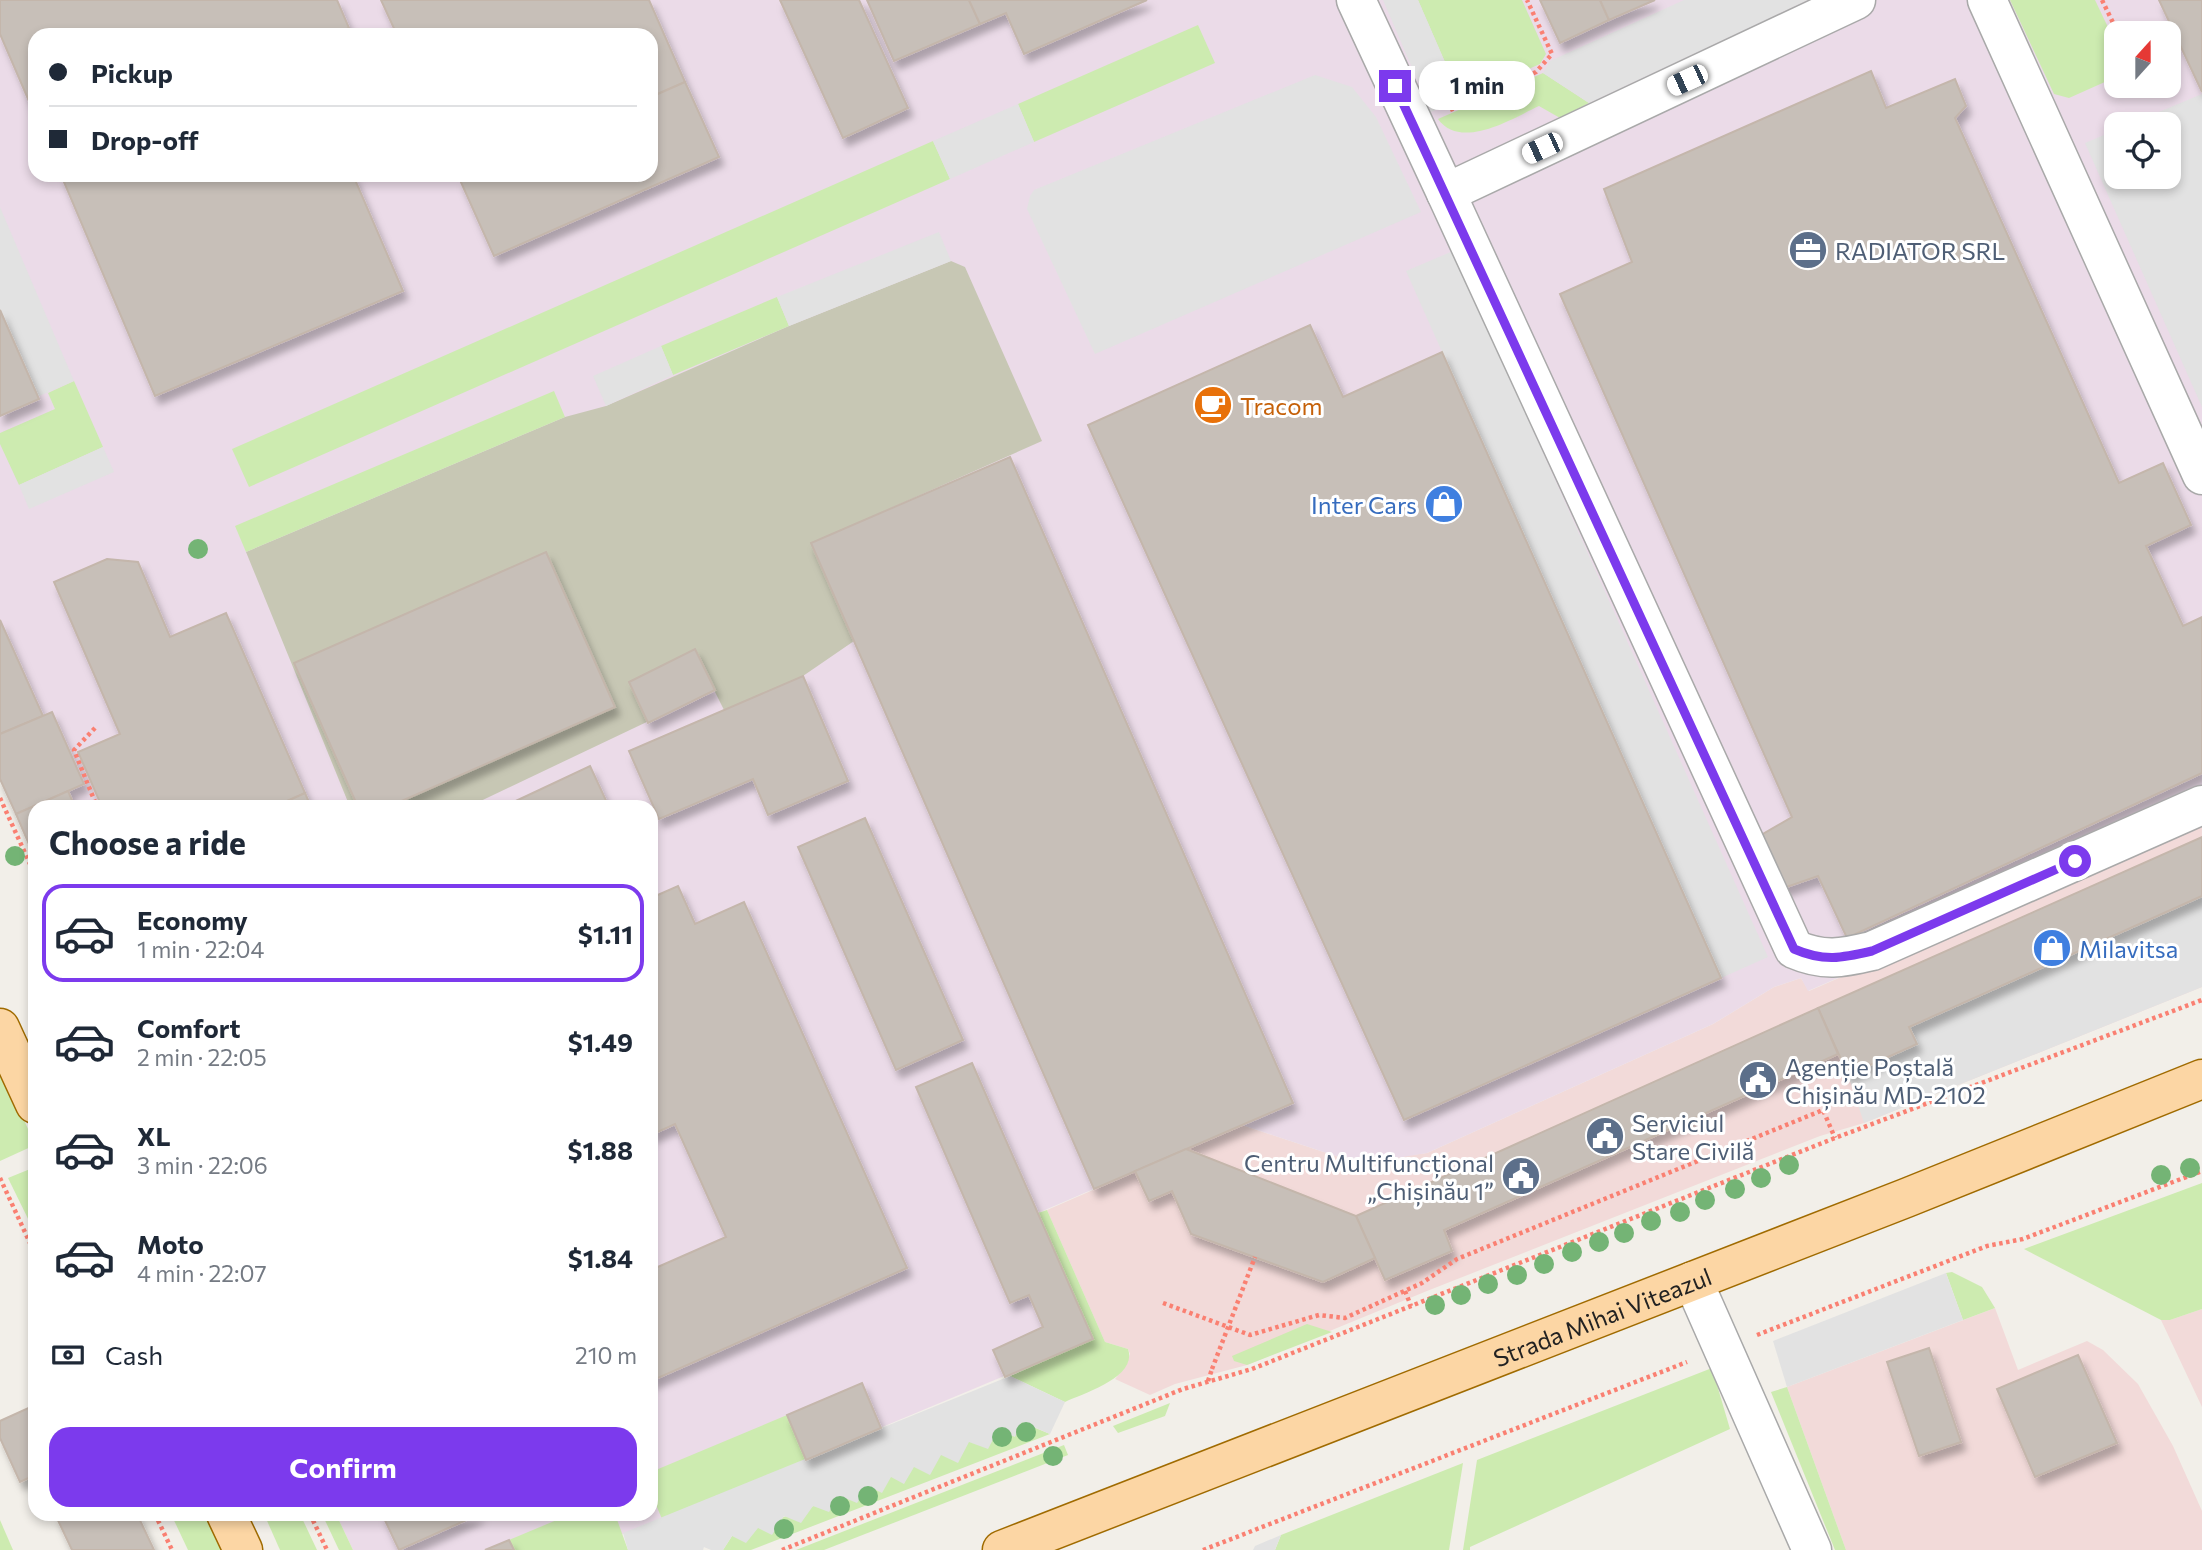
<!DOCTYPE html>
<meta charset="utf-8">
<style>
body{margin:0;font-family:Commissioner,sans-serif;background:#f2f2f3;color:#1f2937;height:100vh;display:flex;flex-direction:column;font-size:26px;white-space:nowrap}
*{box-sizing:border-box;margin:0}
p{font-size:23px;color:#747a83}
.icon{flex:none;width:38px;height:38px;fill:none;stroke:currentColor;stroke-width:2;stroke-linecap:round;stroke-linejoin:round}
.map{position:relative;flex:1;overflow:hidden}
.details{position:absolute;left:28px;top:800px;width:630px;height:721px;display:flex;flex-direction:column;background:#fff;border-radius:21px;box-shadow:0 4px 10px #0003}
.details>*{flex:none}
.guide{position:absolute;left:28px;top:28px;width:630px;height:154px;border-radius:21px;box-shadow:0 4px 10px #0003;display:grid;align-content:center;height:154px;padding:0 21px;background:#fff}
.needle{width:46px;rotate:21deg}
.controls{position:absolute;left:2104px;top:21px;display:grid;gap:14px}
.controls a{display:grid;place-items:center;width:77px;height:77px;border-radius:14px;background:#fff;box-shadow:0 4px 10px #0003;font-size:35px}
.end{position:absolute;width:32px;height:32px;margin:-16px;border:9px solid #7c3aed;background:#fff;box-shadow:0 0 0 4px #fff}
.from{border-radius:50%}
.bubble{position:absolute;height:49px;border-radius:21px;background:#fff;box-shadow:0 4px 10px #0003;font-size:23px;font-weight:700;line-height:49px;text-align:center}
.car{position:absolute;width:21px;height:42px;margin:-21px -10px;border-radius:9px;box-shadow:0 0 5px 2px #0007;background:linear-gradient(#fff 24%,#345 0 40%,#fff 0 76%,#345 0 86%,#fff 0)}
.guide b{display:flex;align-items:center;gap:24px;height:66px;font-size:26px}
.guide b+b{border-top:2px solid #e0e1e3}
.guide i{width:18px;height:18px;background:#1f2937}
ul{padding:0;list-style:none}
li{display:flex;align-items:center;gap:21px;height:98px;margin:0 14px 10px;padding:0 7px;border:4px solid transparent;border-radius:21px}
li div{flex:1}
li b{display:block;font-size:26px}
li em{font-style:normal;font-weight:700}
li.current{border-color:#7c3aed}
li>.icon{width:63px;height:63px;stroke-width:1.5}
h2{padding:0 21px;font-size:32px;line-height:84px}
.pay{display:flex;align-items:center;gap:18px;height:77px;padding:0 21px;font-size:26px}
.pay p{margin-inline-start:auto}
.action{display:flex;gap:14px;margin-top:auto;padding:14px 21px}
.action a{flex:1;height:80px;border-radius:21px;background:#7c3aed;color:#fff;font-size:28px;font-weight:700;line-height:80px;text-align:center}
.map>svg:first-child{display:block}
.commercial{fill:#f2dad9}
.industrial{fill:#ebdbe8;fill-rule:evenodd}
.construction{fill:#c7c7b4}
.grass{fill:#cdebb0}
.parking{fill:#e2e2e2}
.building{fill:#c7bfb8;stroke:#c4b6ab;stroke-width:2;filter:url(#shadow)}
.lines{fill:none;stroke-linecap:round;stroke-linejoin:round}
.minor-casing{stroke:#a9a9a9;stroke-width:41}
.major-casing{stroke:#a06b00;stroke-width:41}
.path{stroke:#fa8072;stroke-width:4.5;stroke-dasharray:3.5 3.5;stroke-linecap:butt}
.minor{stroke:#fff;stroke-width:38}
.major{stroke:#fcd6a4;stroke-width:38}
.path-bridge{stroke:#fa8072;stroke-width:4.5;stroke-dasharray:3.5 3.5;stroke-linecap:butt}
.tree{fill:#74b475}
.route{stroke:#7c3aed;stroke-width:9}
.labels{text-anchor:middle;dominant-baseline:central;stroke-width:6;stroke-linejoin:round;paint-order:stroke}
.service-label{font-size:24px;fill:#4e5e75;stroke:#fff;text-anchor:start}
.food-label{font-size:24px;fill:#c56008;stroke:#fff;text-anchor:start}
.shop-label{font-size:24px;fill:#366cbe;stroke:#fff;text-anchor:end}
.street-label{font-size:24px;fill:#222;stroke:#fff}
</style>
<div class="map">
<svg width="2202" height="1550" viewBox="0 0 2202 1550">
<defs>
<filter id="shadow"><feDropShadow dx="4.5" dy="8" stdDeviation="3.5" flood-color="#0004"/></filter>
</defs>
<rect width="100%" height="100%" fill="#f2efe9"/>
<g class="commercial">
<path d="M2202,819V987L1864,1123L1820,1136L1427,1291L1247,1365L1175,1384L1150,1395L1115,1379L1126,1366L1130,1354L1128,1349L1105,1342L1047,1210L1242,1125L1354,1162L1427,1153L1713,1024L1774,987L1801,978L1809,991Z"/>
<path d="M1995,1308L2018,1370L2087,1341L2103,1350L2138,1384L2173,1446L2202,1511V1550H1846L1787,1387Z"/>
<path d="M2202,1309V1407L2161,1320H2170Z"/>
</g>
<path class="industrial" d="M0,0H2202V819L1808,991L1801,978L1774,987L1713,1024L1427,1153L1384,1160L1354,1162L1242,1125L1038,1213L1093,1339L662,1519L582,1550H353L336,1514H651V807H35V858L0,779ZM2116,33H2168V86H2116ZM35,35H651V175H35ZM2116,124H2168V177H2116Z"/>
<path class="construction" d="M951,261L965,267L1042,441L812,543L854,641L803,676L724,710L714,690L468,807H350L246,552L565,417L606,406L789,326Z"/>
<g class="grass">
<path d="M1418,0H1522L1546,54L1540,64L1461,99Z"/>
<path d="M2010,0H2095L2116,44V77L2069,98L2054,94Z"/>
<path d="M1198,25L1215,63L1034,142L1018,104Z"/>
<path d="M1543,73L1589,103L1560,118L1539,106C1513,118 1461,151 1438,119Z"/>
<path d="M933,141L950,179L249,487L232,449Z"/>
<path d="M777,297L789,326L673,375L661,346Z"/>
<path d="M74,381L103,447L19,485L0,444V433L55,409L48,393Z"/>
<path d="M554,391L565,417L246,552L235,526Z"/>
<path d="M0,1065L35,1145L0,1161Z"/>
<path d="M35,1167V1233L8,1178Z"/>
<path d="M2202,1183V1309L2170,1320H2161L2024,1249Z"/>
<path d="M1047,1210L1105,1342L1128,1349C1138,1377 1084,1393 1065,1402L1010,1376L1093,1339L1038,1213Z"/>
<path d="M1952,1272L1982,1287L1995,1308L1963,1320L1946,1273Z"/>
<path d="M1307,1324L1332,1332L1247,1365L1234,1361L1232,1356Z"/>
<path d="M1712,1368L1730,1429L1470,1547V1550H1463L1477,1460Z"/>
<path d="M1787,1387L1846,1550H1835L1771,1392Z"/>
<path d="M1170,1403L1165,1416L1118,1433L1113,1426Z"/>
<path d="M787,1415L806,1460L662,1519L651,1493V1472Z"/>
<path d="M1021,1422L1050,1434L751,1550H723L732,1536L868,1486L998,1429Z"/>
<path d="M1064,1445L1068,1455L824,1550H796Z"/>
<path d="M1463,1463L1449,1550H1275L1281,1535Z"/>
<path d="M171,1514H205L222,1550H188Z"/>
<path d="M264,1514H300L317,1550H280Z"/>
<path d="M322,1514H336L353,1550H339Z"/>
<path d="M571,1514H615L628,1550H514L509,1540Z"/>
<path d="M0,1520L13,1550H0Z"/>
</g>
<g class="parking">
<path d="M1383,0H1418L1461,99L1431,112Z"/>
<path d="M1684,0H1808L1589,103L1543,73L1550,61Z"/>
<path d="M1315,75L1352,87L1376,117L1421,212L1095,354L1027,209L1030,196L1034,190Z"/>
<path d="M2202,94V407L2085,143L2116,130V177H2168V124H2130Z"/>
<path d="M1018,104L1034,142L950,179L933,141Z"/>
<path d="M0,207L74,381L37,397L0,310Z"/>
<path d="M939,232L951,261L789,326L777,297Z"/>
<path d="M1453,251L1768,957L1721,978L1406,271Z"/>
<path d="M661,346L673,375L606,406L593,376Z"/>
<path d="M103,447L114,472L29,509L19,485Z"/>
<path d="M2202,896V987L1864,1123L1848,1075L1909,1027Z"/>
<path d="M1946,1273L1963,1320L1787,1387L1773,1341Z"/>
<path d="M1010,1376L1065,1402L1050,1434L1022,1422L1015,1437L998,1430L988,1449L969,1442L958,1463L941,1455L930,1475L914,1467L904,1484L891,1477L882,1493L868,1486L857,1503L840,1496L829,1512L813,1506L801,1523L784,1516L772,1535L758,1528L746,1543L732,1536L723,1550H711L704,1547L703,1550H628L623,1533Z"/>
<path d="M1281,1535L1275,1550H1253L1255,1546Z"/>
</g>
<g class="building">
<path d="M0,0H337L349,28L333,35H35V115L0,34Z"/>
<path d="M381,0H649L685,82L651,97V35H397Z"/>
<path d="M780,0H859L908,108L843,138Z"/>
<path d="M867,0H969L980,24L894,61Z"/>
<path d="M969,0H1147L1024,54L1006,13L980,24Z"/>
<path d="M1540,0H1600L1609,20L1560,43Z"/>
<path d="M1600,0H1655L1609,20Z"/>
<path d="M2159,0H2202V92Z"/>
<path d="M1871,71L1886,108L1955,79L1966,106L1955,118L2119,483L2163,463L2191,525L2146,546L2183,626L2202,617V773L1847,938L1818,876L1778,890L1756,838L1792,817L1560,294L1632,262L1604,189Z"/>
<path d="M685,82L719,157L494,256L460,180L472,175H651V97Z"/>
<path d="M61,175H353L403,291L155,396Z"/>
<path d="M0,310L39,399L0,416Z"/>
<path d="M1310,325L1343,397L1442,352L1721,978L1404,1120L1088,425Z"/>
<path d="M1010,457L1293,1103L1094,1189L811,543Z"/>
<path d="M546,552L615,707L388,807H358L294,663Z"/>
<path d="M107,559L138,562L170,637L226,613L305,793L274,807H102L78,752L120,734L54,582Z"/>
<path d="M0,620L43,716L0,734Z"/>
<path d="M695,649L715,690L648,723L629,682Z"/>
<path d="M803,676L848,781L768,815L753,779L659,819L629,751Z"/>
<path d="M52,712L84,784L16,814L0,779V734Z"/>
<path d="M590,766L609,807H503Z"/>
<path d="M68,791L75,807H35V858L16,814Z"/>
<path d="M305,793L311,807H274Z"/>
<path d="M865,818L963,1040L896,1070L798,847Z"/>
<path d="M2202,837V896L1909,1027L1917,1044L1848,1075L1818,1008Z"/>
<path d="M678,886L695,924L744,902L907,1268L651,1381V1270L726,1237L675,1124L651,1135V898Z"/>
<path d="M1818,1008L1838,1054L1444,1230L1452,1251L1385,1280L1356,1216Z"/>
<path d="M972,1063L1093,1339L1005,1377L993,1350L1043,1327L1029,1295L1010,1303L916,1087Z"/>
<path d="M1186,1149L1356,1216L1375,1258L1323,1282L1191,1234L1172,1191L1149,1201L1135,1171Z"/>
<path d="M1929,1348L1961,1442L1919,1456L1887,1362Z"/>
<path d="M2078,1355L2117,1443L2035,1477L1997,1389Z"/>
<path d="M862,1383L881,1428L806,1460L787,1415Z"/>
<path d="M35,1405V1475L20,1482L0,1438V1421Z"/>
<path d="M55,1514H137L154,1550H72Z"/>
<path d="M382,1514H480L399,1550Z"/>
<path d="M509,1540L514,1550H485Z"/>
</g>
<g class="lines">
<g class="minor-casing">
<g id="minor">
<path d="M1356,0L1446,193L1856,0"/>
<path d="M1987,0L2202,475"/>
<path d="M1446,193L1794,949C1824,962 1842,958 1872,951L2202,805"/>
<path d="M1693,1281L1812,1550"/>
</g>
</g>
<g class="major-casing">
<g id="major">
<path d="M0,1028L35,1104"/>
<path d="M226,1514L243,1550"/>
<path id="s1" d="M1002,1550L1906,1198L2202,1079"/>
</g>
</g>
<g class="path">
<path d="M2102,0L2118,33"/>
<path d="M2119,92L2132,86"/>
<path d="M1450,110L1536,72L1552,54L1527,0"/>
<path d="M95,728L74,750L97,807"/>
<path d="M0,798L35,875"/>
<path d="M0,1178L35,1254"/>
<path d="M1405,1291L1411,1306"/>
<path d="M1163,1303L1250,1335L1319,1315L1345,1318L1422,1283L1457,1259L1823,1110L1835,1138"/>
<path d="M1757,1335L1987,1246L2023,1239L2202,1171"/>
<path d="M1208,1381L1212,1369"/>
<path d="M155,1514L172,1550"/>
<path d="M310,1514L327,1550"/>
<path d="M782,1550L1183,1389L1252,1369L1835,1138L2202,1000"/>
<path d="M1203,1550L1687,1362"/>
</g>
<use href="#minor" class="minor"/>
<use href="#major" class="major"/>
<path class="path-bridge" d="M1212,1369L1255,1257"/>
</g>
<g class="tree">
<circle cx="198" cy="549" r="10"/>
<circle cx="15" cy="856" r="10"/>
<circle cx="1789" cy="1165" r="10"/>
<circle cx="2190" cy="1168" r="10"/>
<circle cx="2161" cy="1175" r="10"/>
<circle cx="1761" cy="1178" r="10"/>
<circle cx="1735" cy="1189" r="10"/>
<circle cx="1705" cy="1200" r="10"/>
<circle cx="1680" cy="1212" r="10"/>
<circle cx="1651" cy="1221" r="10"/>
<circle cx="1624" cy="1233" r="10"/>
<circle cx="1599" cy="1242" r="10"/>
<circle cx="1572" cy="1252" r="10"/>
<circle cx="1544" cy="1264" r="10"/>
<circle cx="1517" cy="1275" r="10"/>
<circle cx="1488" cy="1284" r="10"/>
<circle cx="1461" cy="1295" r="10"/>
<circle cx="1435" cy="1305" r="10"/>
<circle cx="1026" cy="1432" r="10"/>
<circle cx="1002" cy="1437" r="10"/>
<circle cx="1053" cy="1456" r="10"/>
<circle cx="868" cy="1496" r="10"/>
<circle cx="840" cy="1506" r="10"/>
<circle cx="784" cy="1529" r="10"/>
</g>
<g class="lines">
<path class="route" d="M1395,86L1794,949C1824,962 1842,958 1872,951L2075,861"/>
</g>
<defs>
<g id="office-disc" transform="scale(2.0125)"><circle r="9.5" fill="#5c6f8a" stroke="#fff"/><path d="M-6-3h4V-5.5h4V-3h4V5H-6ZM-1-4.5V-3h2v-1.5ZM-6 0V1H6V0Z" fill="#fff"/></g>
<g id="cafe-disc" transform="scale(2.0125)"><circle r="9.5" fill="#e8710a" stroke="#fff"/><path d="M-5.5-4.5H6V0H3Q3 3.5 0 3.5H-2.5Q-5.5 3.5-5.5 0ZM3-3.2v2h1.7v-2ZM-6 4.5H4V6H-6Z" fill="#fff"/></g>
<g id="shop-disc" transform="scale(2.0125)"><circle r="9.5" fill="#3f7fe0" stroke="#fff"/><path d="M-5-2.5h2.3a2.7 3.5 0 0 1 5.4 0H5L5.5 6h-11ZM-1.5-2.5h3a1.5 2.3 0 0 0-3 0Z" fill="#fff"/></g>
<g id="civic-disc" transform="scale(2.0125)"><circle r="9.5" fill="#5c6f8a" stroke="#fff"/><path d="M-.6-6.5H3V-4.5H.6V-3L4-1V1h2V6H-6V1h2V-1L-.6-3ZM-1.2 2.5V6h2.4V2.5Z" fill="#fff"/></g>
</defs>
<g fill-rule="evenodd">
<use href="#office-disc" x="1808" y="250"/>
<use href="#cafe-disc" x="1213" y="405"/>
<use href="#shop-disc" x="1444" y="504"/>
<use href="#shop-disc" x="2052" y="948"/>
<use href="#civic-disc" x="1758" y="1080"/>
<use href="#civic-disc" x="1605" y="1136"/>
<use href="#civic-disc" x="1521" y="1176"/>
</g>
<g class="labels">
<g class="service-label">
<text x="1835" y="250">RADIATOR SRL</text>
<text x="1785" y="1066">Agenție Poștală<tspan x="1785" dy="28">Chișinău MD-2102</tspan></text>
<text x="1632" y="1122">Serviciul<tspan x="1632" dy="28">Stare Civilă</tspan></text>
<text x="1494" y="1162" text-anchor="end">Centru Multifuncțional<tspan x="1494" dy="28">„Chișinău 1”</tspan></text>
</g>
<g class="food-label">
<text x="1240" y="405">Tracom</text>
</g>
<g class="shop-label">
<text x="1417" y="504">Inter Cars</text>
<text x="2079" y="948" text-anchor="start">Milavitsa</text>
</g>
<g class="street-label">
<text stroke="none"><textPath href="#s1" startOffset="644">Strada Mihai Viteazul</textPath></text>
</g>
</g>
</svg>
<div class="controls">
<a><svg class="needle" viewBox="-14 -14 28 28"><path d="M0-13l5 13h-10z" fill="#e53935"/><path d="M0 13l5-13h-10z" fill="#747a83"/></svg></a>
<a><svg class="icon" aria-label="locate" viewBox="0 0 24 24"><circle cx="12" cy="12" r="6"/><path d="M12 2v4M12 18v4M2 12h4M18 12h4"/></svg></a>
</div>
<i class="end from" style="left:2075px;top:861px"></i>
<i class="end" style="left:1395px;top:86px"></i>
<div class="bubble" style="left:1419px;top:61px;width:116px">1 min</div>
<i class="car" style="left:1687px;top:80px;rotate:245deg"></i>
<i class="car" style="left:1542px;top:148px;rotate:245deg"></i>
<div class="guide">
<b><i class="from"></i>Pickup</b>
<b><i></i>Drop-off</b>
</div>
<section class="details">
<h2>Choose a ride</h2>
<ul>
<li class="current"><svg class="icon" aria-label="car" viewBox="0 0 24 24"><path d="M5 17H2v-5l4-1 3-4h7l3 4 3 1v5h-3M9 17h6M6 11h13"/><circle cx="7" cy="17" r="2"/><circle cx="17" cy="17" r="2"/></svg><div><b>Economy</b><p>1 min · 22:04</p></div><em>$1.11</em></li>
<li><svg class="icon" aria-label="car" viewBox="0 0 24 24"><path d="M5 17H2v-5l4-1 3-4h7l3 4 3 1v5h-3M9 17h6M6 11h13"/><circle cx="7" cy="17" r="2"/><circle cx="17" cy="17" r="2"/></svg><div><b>Comfort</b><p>2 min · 22:05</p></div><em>$1.49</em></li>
<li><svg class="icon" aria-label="car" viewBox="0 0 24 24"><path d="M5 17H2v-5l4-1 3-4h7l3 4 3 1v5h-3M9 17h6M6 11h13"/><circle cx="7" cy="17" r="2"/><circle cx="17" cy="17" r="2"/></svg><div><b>XL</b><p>3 min · 22:06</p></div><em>$1.88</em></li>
<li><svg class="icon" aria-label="car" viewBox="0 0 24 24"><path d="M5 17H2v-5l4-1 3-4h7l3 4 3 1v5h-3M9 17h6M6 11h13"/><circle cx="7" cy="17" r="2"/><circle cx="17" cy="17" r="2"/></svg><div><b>Moto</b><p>4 min · 22:07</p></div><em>$1.84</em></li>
</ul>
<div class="pay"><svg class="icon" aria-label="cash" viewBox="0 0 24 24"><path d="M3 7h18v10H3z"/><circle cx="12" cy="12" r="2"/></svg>Cash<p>210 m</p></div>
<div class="action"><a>Confirm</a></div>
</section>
</div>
